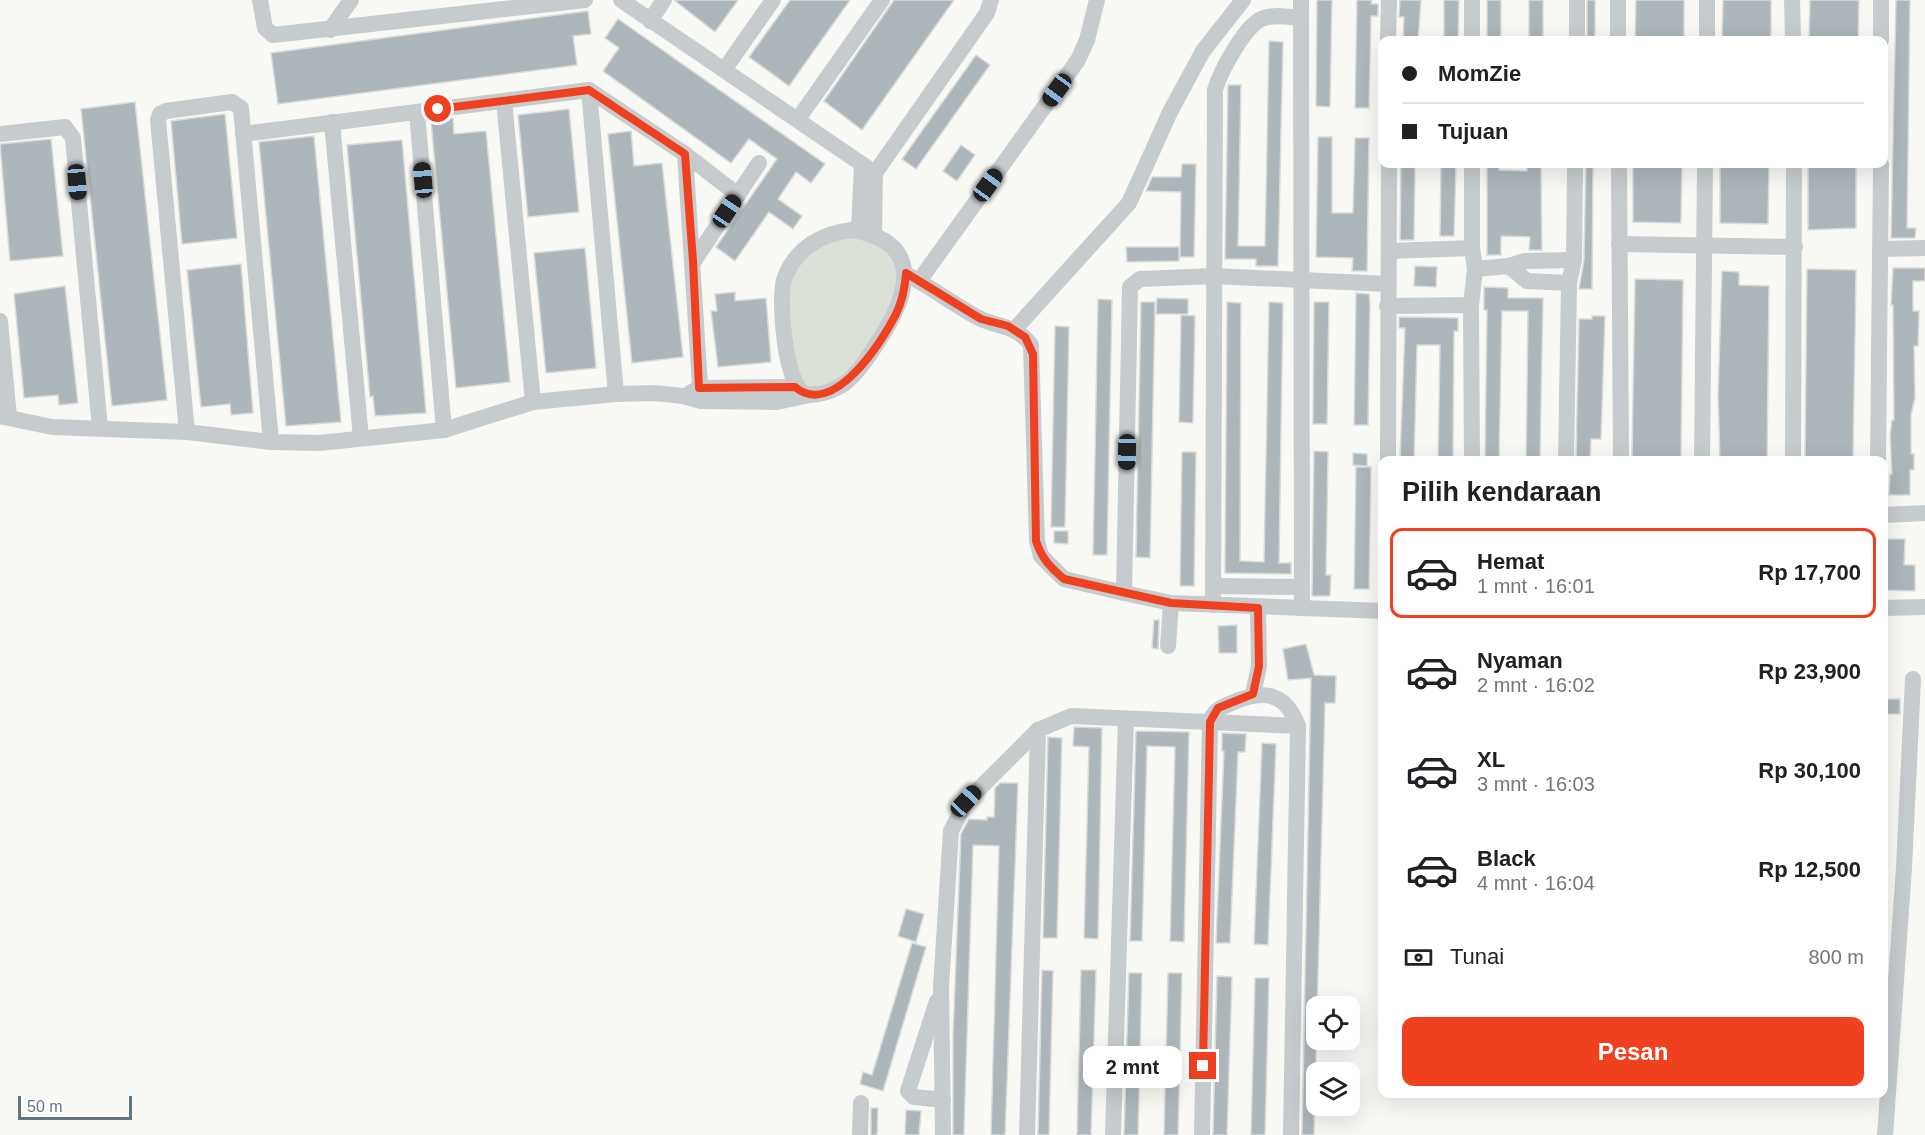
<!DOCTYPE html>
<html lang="id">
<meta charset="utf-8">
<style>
body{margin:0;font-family:Helvetica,sans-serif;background:#f6f6f6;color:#202124;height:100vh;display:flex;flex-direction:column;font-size:22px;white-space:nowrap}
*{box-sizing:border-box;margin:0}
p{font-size:20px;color:#757577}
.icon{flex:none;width:33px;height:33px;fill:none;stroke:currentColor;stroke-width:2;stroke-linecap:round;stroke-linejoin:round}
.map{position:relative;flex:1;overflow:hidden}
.sheet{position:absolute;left:1378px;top:456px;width:510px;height:642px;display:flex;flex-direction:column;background:#fff;border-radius:12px;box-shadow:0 6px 24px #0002}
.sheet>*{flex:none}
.top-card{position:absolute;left:1378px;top:36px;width:510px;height:132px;border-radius:12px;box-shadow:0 6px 24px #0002;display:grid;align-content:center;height:132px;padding:0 24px;background:#fff}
.fabs{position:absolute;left:1306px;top:996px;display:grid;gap:12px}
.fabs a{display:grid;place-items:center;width:54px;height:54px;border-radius:12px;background:#fff;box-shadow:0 6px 24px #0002;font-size:30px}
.scale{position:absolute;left:18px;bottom:15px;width:114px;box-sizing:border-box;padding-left:6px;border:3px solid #617683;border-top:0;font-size:16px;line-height:21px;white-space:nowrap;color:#617683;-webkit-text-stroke:4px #fff;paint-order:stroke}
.end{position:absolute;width:27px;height:27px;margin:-14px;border:8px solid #ef401f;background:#fff;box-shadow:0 0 0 3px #fff}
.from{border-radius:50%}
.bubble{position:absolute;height:42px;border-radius:12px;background:#fff;box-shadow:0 6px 24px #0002;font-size:20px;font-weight:800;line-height:42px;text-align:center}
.car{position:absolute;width:18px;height:36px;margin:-18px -9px;border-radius:8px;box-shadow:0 0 4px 2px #0007;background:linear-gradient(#222 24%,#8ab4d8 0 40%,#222 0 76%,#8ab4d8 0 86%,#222 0)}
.top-card b{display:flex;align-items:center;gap:21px;height:57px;font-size:22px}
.top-card b+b{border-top:2px solid #e0e0e0}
.top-card i{width:15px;height:15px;background:#202124}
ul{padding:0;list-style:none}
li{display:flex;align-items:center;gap:18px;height:90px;margin:0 12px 9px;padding:0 12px;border:3px solid transparent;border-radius:12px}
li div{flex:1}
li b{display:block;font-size:22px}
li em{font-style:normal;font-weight:800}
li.selected{border-color:#ef401f}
li>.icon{width:54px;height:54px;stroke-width:1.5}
h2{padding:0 24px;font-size:27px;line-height:72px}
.pay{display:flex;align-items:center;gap:15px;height:66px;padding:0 24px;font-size:22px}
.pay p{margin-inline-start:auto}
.cta{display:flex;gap:12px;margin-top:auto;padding:12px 24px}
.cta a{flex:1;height:69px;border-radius:12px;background:#ef401f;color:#fff;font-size:24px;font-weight:800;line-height:69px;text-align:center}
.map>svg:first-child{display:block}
.green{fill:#dae1d6}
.building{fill:#acb6bb;stroke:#dadad8;stroke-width:1.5}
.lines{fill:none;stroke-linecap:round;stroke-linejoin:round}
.minor{stroke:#c6cbce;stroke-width:16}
.route{stroke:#ef401f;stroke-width:8}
</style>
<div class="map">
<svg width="1925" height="1135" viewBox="0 0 1925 1135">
<rect width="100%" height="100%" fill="#f8f8f5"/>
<path class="green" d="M852,230L896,253L900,304L837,388L796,387L785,276L798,257Z"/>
<g class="building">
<path d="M674,0H738L715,32Z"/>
<path d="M790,0H850L789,86L749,57Z"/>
<path d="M894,0H954L862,130L824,101Z"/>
<path d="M1317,0H1332L1330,107L1316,106Z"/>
<path d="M1357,0H1372L1371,4H1378V16H1371L1369,108H1355Z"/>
<path d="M1400,0H1421L1418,40H1403L1404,17H1399Z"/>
<path d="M1444,0H1459L1458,40H1444Z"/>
<rect x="1487" y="0" width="14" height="40"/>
<rect x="1529" y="0" width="14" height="40"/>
<rect x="1587" y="0" width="8" height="40"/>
<path d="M1636,0H1684V40H1635Z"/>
<path d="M1723,0H1771V40H1722Z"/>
<path d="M1810,0H1859L1858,40H1809Z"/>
<path d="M1896,0H1910L1907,228H1916L1915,238H1891Z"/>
<path d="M588,11L591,34L573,36L577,65L278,104L271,53Z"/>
<path d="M618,19L825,164L811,183L796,172L778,199L802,216L793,229L769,212L735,261L716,247L777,159L749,139L731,163L603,71L619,48L605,38Z"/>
<path d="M1269,41L1283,42L1278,266H1256V259H1225L1228,85H1241L1238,246H1265Z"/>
<path d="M976,55L990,65L916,169L902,159Z"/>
<path d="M135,102L167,400L112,406L81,109Z"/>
<path d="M569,109L579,212L528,217L518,115Z"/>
<path d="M225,114L237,238L182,244L171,121Z"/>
<path d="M453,118L454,134L486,131L510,382L456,388L431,121Z"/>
<path d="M631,131L634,166L662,163L683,357L632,363L608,134Z"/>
<path d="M314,136L341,422L286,426L259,142Z"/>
<path d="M1318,137H1332V213H1353L1355,138H1369L1367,271H1352L1353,258L1316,257Z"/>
<path d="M51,139L63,256L10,261L0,144Z"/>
<path d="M402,140L426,413L375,416L373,396L370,397L347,145Z"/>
<path d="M961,145L975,155L957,181L943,171Z"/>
<path d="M1182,164H1196L1194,257H1180L1181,192L1146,191L1152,177H1181Z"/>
<path d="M1401,164H1415L1414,240H1400Z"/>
<path d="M1441,164H1456L1454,236H1440Z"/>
<path d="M1487,164H1499V170L1527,171V164H1541L1542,250H1529L1530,237L1501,236V255H1487Z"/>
<path d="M1586,164H1593V167L1592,289H1579L1584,260Z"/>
<path d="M1633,164H1682L1681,223L1633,222Z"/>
<path d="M1720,164H1769L1768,224L1720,223Z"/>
<path d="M1808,164H1856V228L1808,230Z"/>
<path d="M1126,247H1179V261L1127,262Z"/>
<path d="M585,248L596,368L546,373L534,253Z"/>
<path d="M241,264L253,413L231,415L230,404L201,407L187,270Z"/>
<path d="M1415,266L1437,267L1436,287L1414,286Z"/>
<path d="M1893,268H1925V281H1913V311H1919L1918,346H1914L1915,398L1911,415V454H1914V470H1910V495H1889L1890,474H1892L1890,436L1892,420H1894L1893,305H1891Z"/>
<path d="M1807,269L1856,270L1853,460H1805Z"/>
<path d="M1722,271L1739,272V285L1769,286L1767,460H1720L1718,395Z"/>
<path d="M1635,279L1683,280L1681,460H1632Z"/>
<path d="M65,286L78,403L59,405L58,395L24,398L14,294Z"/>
<path d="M1484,287L1508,288V298H1543L1540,460H1526L1528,311H1502L1499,460H1485L1487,310H1484Z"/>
<path d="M735,292V301L766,298L771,362L718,367L711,311H717L715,294Z"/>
<path d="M1356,293L1369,294L1370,303L1368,425H1354Z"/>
<path d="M1157,298L1188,299V314H1156Z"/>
<path d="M1098,299L1112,300L1107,555H1093Z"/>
<path d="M1141,302H1155L1150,558L1136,557Z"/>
<path d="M1227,302L1241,303L1240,561L1264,562L1269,302L1283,303L1279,563H1291V574L1225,573Z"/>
<path d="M1314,302H1329L1327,424H1313Z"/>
<path d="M1181,315L1195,316L1193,423L1179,422Z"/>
<path d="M1592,316H1605L1601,439H1591L1590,460H1576L1579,319H1592Z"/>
<path d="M1399,317L1458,318V331H1454L1453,460H1438L1440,345H1417L1414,460H1400L1405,328H1399Z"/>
<path d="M1055,326L1069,327L1065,527H1051Z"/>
<path d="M1314,451L1328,452L1326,575H1331L1330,596H1312Z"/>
<path d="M1182,452H1196L1194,586H1180Z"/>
<path d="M1353,453L1367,454V466L1353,465Z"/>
<path d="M1356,467H1371L1369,589H1354Z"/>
<path d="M1054,531H1068V544L1054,543Z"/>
<path d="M1884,539H1905L1904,565H1915V591L1884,590Z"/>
<path d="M1154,620H1159L1158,649L1152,648Z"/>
<path d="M1237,625V653H1219L1218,626Z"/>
<path d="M1306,644L1314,675L1336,676L1335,703H1325L1314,1135H1302L1311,678L1288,680L1283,649Z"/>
<rect x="1884" y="699" width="16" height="15"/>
<path d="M1074,727L1102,728L1098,939L1084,938L1089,747L1073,746Z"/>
<path d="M1136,731L1189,732L1184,942L1170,941L1175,747L1147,746L1142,941H1130Z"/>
<path d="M1222,733L1246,734L1245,752H1238L1230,943H1216L1224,751H1222Z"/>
<path d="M1048,737L1062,738L1057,938H1043Z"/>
<path d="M1262,743L1276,744L1268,945L1254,944Z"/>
<path d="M1000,783H1018L1005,1135H991L999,846L973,845L964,1131V1135H953V1036L961,834L969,819L987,820V817H994L995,788Z"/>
<path d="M906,909L924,914L916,942L898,936Z"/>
<path d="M912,943L926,947L883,1091L860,1084L863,1072L872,1075Z"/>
<path d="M1042,970L1053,971L1049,1135H1038Z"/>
<path d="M1081,970H1096L1091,1135H1077Z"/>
<path d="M1129,973H1142L1138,1135H1124Z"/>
<path d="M1168,973H1182L1178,1135H1164Z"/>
<path d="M1217,976L1232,977L1227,1135H1213Z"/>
<path d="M1255,978H1269L1265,1135H1251Z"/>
<path d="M871,1108H878L877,1135H871Z"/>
<path d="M906,1110L921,1111L919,1135H905Z"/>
</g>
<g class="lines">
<g class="minor">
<path d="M260,0L265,28L273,35L585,0"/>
<path d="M621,0L875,173"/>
<path d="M1301,0L1302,608"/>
<path d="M1618,0V40"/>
<path d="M1792,0L1793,40"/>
<path d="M650,21L664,0"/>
<path d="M330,30L351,0"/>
<path d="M1388,40L1389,0"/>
<path d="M1472,40V0"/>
<path d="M1577,40V0"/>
<path d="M1707,40V0"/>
<path d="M1881,40V0"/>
<path d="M724,70L773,0"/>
<path d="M589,90L616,394"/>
<path d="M504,101L533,402"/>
<path d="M417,112L444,430"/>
<path d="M798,119L882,0"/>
<path d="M332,122L361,438"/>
<path d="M0,134L65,127L73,138L100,428"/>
<path d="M243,134L589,90L685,154L738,195"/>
<path d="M685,154L701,401"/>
<path d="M1619,164L1621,460"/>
<path d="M852,230C925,242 909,295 879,340C870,355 859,372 845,383C835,390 818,397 806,394C785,389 777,295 785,277C796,248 823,233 852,230Z"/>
<path d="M859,231L862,164"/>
<path d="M874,236L875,173L987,13L991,0"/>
<path d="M1619,244L1795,247"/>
<path d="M1880,249L1925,248"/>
<path d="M1389,251L1472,248"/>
<path d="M694,261L759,163"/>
<path d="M1509,266L1527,281L1569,283"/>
<path d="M1475,269L1509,266L1525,261L1574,260"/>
<path d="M906,274C931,287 954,305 979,318C999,328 1015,324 1031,345L1037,541L1041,556L1064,579L1124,593L1171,603L1383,611"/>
<path d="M919,281L1078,60L1087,40L1097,0"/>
<path d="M1387,306L1471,305"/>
<path d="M0,321L9,417"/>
<path d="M1014,330L1129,203L1170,112L1203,51L1243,0"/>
<path d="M690,393L699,388L796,387"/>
<path d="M0,416L52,427L187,432L271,442L319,443L444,430L533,402L616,394L654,393L683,396L701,401L777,402L814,394"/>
<path d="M187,432L158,120L160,114L166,111L232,102L241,108L271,442"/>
<path d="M1388,460L1389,164"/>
<path d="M1472,460L1471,305L1475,269L1472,248V164"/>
<path d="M1566,460L1569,283L1574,260L1575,164"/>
<path d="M1702,460L1705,164"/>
<path d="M1793,460L1794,164"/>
<path d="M1878,460L1881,164"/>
<path d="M1884,515L1925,513"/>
<path d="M1214,586L1302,587"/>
<path d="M1124,593L1130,287L1140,279L1214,276L1387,284"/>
<path d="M1213,605L1215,90C1220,72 1246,23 1264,18C1275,14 1290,17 1301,18"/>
<path d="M1884,608L1925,607"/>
<path d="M1168,646L1171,603"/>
<path d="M1253,694L1259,666L1258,608"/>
<path d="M937,1001L908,1091L914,1097L943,1100"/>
<path d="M860,1135L861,1103"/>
<path d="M943,1135L941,986L951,831L966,802L1038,730"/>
<path d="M1027,1135L1038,730L1071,716L1298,726L1291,1135"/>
<path d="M1113,1135L1126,719"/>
<path d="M1202,1135L1210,722C1214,709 1223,707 1234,702C1264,689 1286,693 1298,726"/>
<path d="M1885,1135L1904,868L1913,679"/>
</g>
</g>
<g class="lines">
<path class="route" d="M438,109L589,90L685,154L693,261L699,388L795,387C833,419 882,342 896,314C902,302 905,287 906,273L981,319L1008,326L1025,337L1033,354L1036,541C1042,559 1050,567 1064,579L1171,603L1258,608L1259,666L1253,694L1218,708L1210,722L1203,1066"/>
</g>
</svg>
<div class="fabs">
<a><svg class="icon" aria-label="locate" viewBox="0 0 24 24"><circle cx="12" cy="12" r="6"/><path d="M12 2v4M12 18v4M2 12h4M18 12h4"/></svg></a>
<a><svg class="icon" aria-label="layers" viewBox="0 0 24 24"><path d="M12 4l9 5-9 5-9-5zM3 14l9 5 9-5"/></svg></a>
</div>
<div class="scale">50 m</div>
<i class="end from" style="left:438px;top:109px"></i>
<i class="end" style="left:1203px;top:1066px"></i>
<div class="bubble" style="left:1083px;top:1046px;width:99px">2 mnt</div>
<i class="car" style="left:1057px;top:90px;rotate:216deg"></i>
<i class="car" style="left:423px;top:180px;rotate:355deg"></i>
<i class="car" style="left:77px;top:182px;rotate:175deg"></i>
<i class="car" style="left:988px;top:185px;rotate:36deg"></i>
<i class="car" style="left:727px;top:211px;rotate:34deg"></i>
<i class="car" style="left:1127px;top:452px;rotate:181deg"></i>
<i class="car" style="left:966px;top:801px;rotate:43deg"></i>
<div class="top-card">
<b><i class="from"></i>MomZie</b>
<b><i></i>Tujuan</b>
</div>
<section class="sheet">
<h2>Pilih kendaraan</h2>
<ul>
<li class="selected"><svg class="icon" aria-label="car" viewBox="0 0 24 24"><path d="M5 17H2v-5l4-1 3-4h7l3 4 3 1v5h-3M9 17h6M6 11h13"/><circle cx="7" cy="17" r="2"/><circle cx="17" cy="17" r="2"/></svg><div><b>Hemat</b><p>1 mnt · 16:01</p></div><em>Rp 17,700</em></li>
<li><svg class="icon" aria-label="car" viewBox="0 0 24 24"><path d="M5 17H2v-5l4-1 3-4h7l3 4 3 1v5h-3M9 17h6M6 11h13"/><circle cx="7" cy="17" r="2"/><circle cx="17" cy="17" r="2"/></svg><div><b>Nyaman</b><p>2 mnt · 16:02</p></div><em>Rp 23,900</em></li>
<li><svg class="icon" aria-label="car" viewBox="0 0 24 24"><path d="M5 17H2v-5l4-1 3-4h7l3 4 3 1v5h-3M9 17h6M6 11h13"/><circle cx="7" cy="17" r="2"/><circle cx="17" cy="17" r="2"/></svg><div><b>XL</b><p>3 mnt · 16:03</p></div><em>Rp 30,100</em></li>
<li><svg class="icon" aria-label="car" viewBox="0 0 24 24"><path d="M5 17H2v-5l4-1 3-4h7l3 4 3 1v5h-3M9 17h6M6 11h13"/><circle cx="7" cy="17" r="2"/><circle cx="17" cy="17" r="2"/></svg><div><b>Black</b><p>4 mnt · 16:04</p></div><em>Rp 12,500</em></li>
</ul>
<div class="pay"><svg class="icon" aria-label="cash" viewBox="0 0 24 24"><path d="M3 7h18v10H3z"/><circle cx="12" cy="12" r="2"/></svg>Tunai<p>800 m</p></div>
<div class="cta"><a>Pesan</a></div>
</section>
</div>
